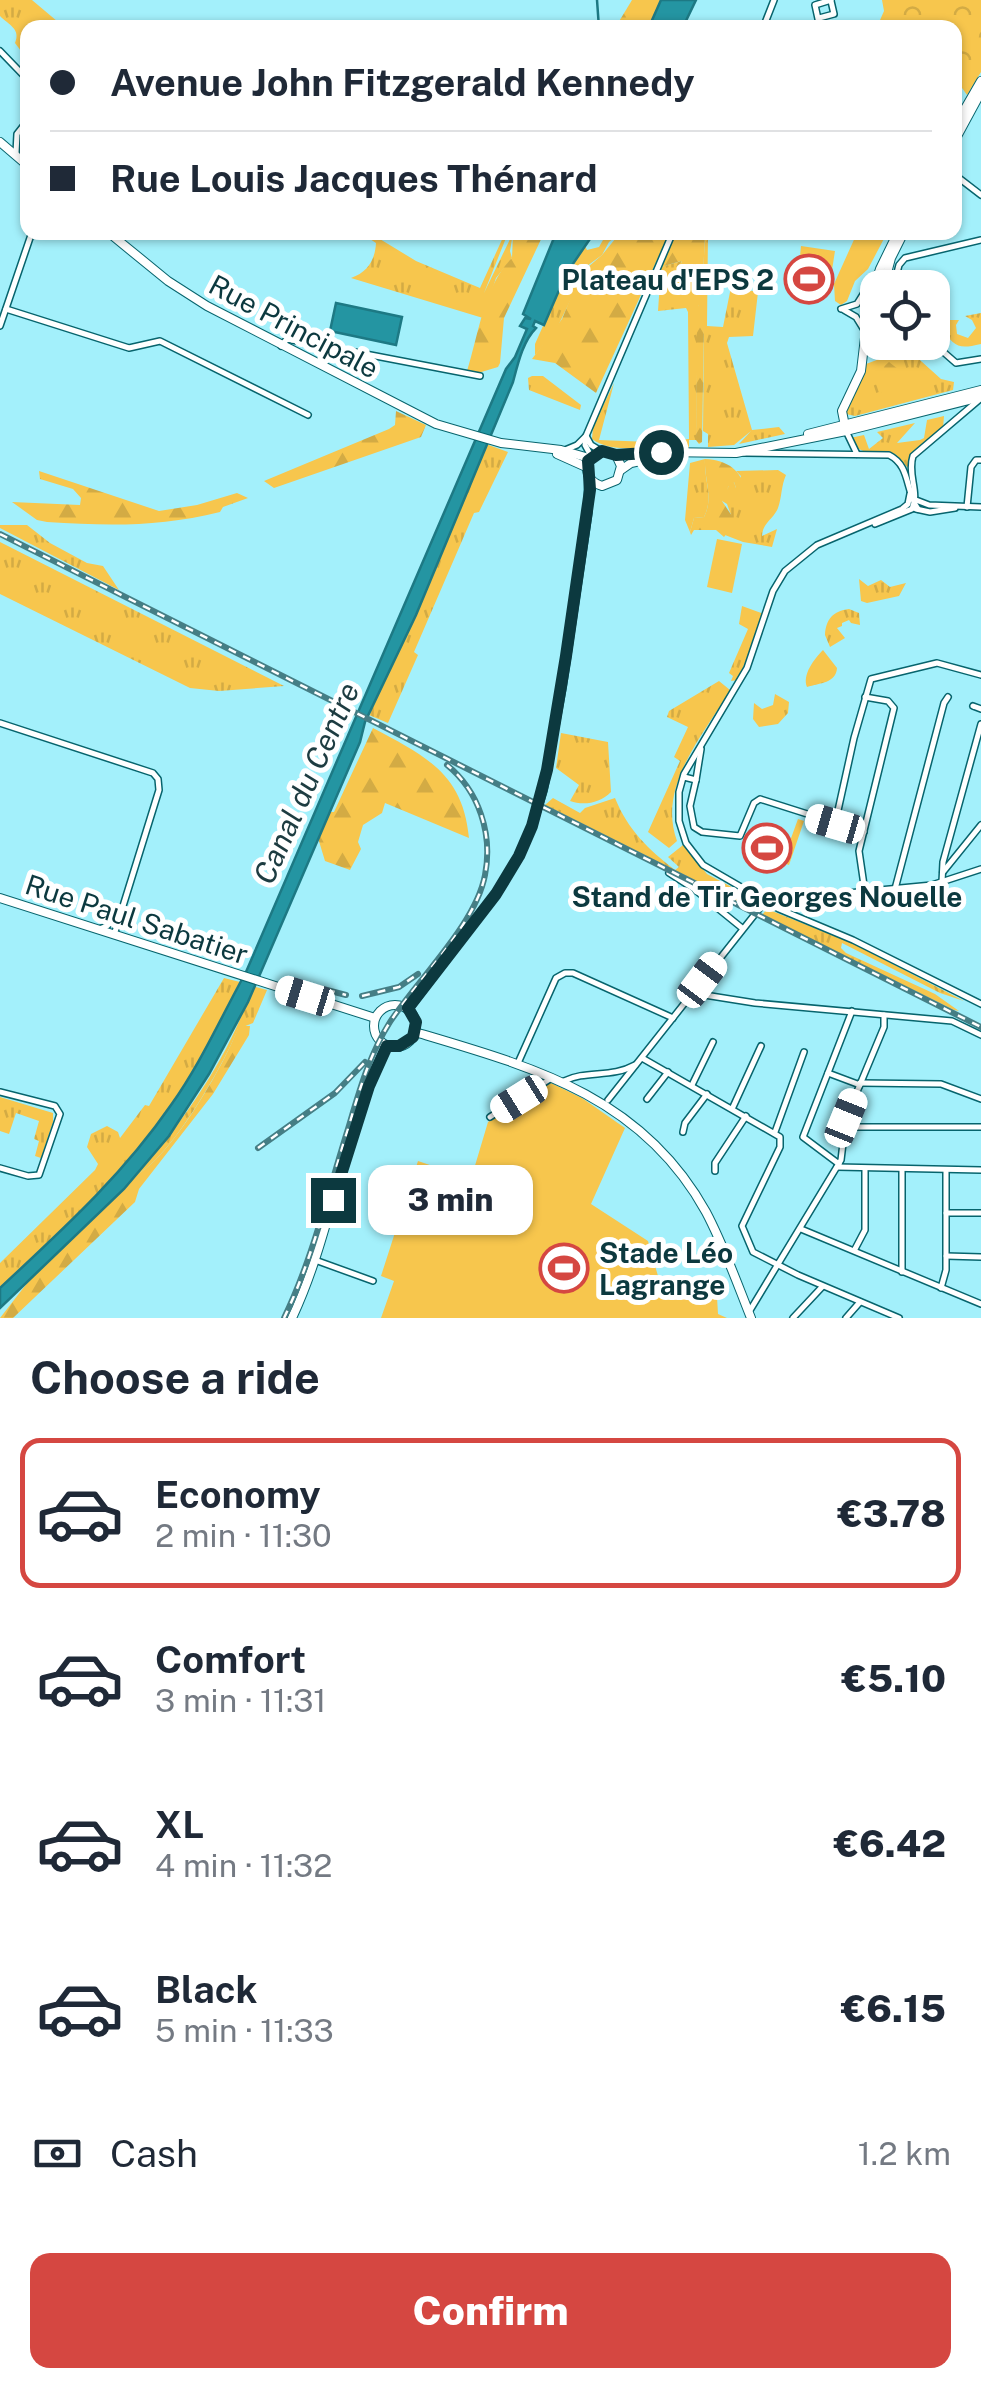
<!DOCTYPE html>
<meta charset="utf-8">
<style>
body{margin:0;font-family:"Public Sans",sans-serif;background:#f2f2f3;color:#1f2937;height:100vh;display:flex;flex-direction:column;font-size:38px;white-space:nowrap}
*{box-sizing:border-box;margin:0}
p{font-size:32px;color:#747a83}
.icon{flex:none;width:55px;height:55px;fill:none;stroke:currentColor;stroke-width:2;stroke-linecap:round;stroke-linejoin:round}
.map{position:relative;height:1318px;overflow:hidden}
.details{display:flex;flex-direction:column;background:#fff;flex:1}
.details>*{flex:none}
.top-card{position:absolute;left:20px;top:20px;width:942px;height:220px;border-radius:20px;box-shadow:0 2px 8px #0004;display:grid;align-content:center;height:220px;padding:0 30px;background:#fff}
.tools{position:absolute;left:860px;top:270px;display:grid;gap:20px}
.tools a{display:grid;place-items:center;width:90px;height:90px;border-radius:20px;background:#fff;box-shadow:0 2px 8px #0004;font-size:50px}
.end{position:absolute;width:45px;height:45px;margin:-22px;border:12px solid #0c393f;background:#fff;box-shadow:0 0 0 5px #fff}
.from{border-radius:50%}
.bubble{position:absolute;height:70px;border-radius:20px;background:#fff;box-shadow:0 2px 8px #0004;font-size:32px;font-weight:800;line-height:70px;text-align:center}
.car{position:absolute;width:30px;height:60px;margin:-30px -15px;border-radius:12px;box-shadow:0 0 8px 2px #0007;background:linear-gradient(#fff 24%,#345 0 40%,#fff 0 76%,#345 0 86%,#fff 0)}
.top-card b{display:flex;align-items:center;gap:35px;height:95px;font-size:38px}
.top-card b+b{border-top:2px solid #e0e1e3}
.top-card i{width:25px;height:25px;background:#1f2937}
ul{padding:0;list-style:none}
li{display:flex;align-items:center;gap:30px;height:150px;margin:0 20px 15px;padding:0 10px;border:5px solid transparent;border-radius:20px}
li div{flex:1}
li b{display:block;font-size:38px}
li em{font-style:normal;font-weight:800}
li.on{border-color:#d54741}
li>.icon{width:90px;height:90px;stroke-width:1.5}
h2{padding:0 30px;font-size:45px;line-height:120px}
.pay{display:flex;align-items:center;gap:25px;height:110px;padding:0 30px;font-size:38px}
.pay p{margin-inline-start:auto}
.button{display:flex;gap:20px;margin-top:auto;padding:20px 30px}
.button a{flex:1;height:115px;border-radius:20px;background:#d54741;color:#fff;font-size:40px;font-weight:800;line-height:115px;text-align:center}
.map>svg:first-child{display:block}
.grass{fill:url(#grass-tufts)}
.forest{fill:url(#forest-firs)}
.park{fill:url(#park-crowns)}
.pitch{fill:#f7c64d}
.water{fill:#2495a2;stroke:#1d7984;stroke-width:2.5}
.lines{fill:none;stroke-linecap:round;stroke-linejoin:round}
.stream{stroke:#1d7984;stroke-width:2.5}
.street-casing{stroke:#07646d;stroke-width:8}
.secondary-casing{stroke:#07646d;stroke-width:10}
.street{stroke:#fff;stroke-width:5}
.secondary{stroke:#fff;stroke-width:8}
.rail-casing{stroke:#457e85;stroke-width:6}
.rail{stroke:#fff;stroke-width:2.5;stroke-dasharray:8;stroke-linecap:butt}
.route{stroke:#0c393f;stroke-width:12}
.labels{text-anchor:middle;dominant-baseline:central;stroke-width:10;stroke-linejoin:round;paint-order:stroke}
.poi-label{font-size:28px;font-weight:bold;fill:#0c393f;stroke:#fff;text-anchor:end}
.street-label{font-size:28px;fill:#0c393f;stroke:#fff}
.water-label{font-size:30px;font-style:italic;fill:#1d3c41;stroke:#fff}
</style>
<div class="map">
<svg width="981" height="1318" viewBox="0 0 981 1318">
<defs>
<pattern id="grass-tufts" width="24" height="20" patternUnits="userSpaceOnUse" patternTransform="scale(2.5)"><rect width="24" height="20" fill="#f7c64d"/><path d="M3 7l-1-3M5 7V3M7 7l1-3M15 17l-1-3M17 17v-4M19 17l1-3" fill="none" stroke="#d3ab44"/></pattern>
<pattern id="forest-firs" width="22" height="20" patternUnits="userSpaceOnUse" patternTransform="scale(2.5)"><rect width="22" height="20" fill="#f7c64d"/><path d="M5 1l3.5 6h-7zM16 11l3.5 6h-7z" fill="#d3ab44"/></pattern>
<pattern id="park-crowns" width="20" height="18" patternUnits="userSpaceOnUse" patternTransform="scale(2.5)"><rect width="20" height="18" fill="#f7c64d"/><path d="M2 6a3 3 0 1 1 6 0M12 15a3 3 0 1 1 6 0" fill="none" stroke="#d3ab44"/></pattern>
</defs>
<rect width="100%" height="100%" fill="#a3f0fb"/>
<g class="grass">
<path d="M0,0H32L64,27L28,28L27,59L15,43C21,29 9,25 0,16Z"/>
<path d="M361,233H370L416,261L480,288L505,233H508L484,293L513,233L510,251L512,258L496,278L483,318L351,278C368,272 375,260 376,243Z"/>
<path d="M607,233H620L609,242L602,255L587,266L556,330L535,355V344L566,274L585,246L587,250L599,247Z"/>
<path d="M705,233H708L707,326L723,327L731,287L758,292L753,336L729,337L727,343L752,430L779,427L785,434L739,444L751,431L734,445L708,447V434L703,431L704,329L698,305L696,440H689V449L656,448V442L689,439L688,312L686,308L658,311L661,267L681,261L688,279H703Z"/>
<path d="M981,313V344C956,350 956,346 939,327L950,320H959L956,325L957,334L968,338L976,328L972,320L965,316Z"/>
<path d="M901,343L941,379L954,382L953,390L855,416L846,414L866,364L882,358Z"/>
<path d="M532,376H543L581,405L580,410L529,390L528,378Z"/>
<path d="M614,383L599,440L651,442L652,448C632,448 608,451 592,439L593,427Z"/>
<path d="M944,416L943,428L912,452L908,468L895,454C878,452 858,457 850,438L864,435L869,449L883,438L877,432L915,423L897,443L920,440L924,438L927,420Z"/>
<path d="M486,444L508,452L479,512L474,513L414,652L418,655L388,723L369,715L414,616Z"/>
<path d="M705,459C704,481 714,497 704,517L694,518L690,532L685,520L690,463Z"/>
<path d="M778,470L786,475C781,486 782,497 778,508C773,520 763,522 762,536L777,529L772,547L743,542L725,535L731,515L727,504L722,501L730,483L734,482L736,488L741,476L736,471Z"/>
<path d="M0,525H27L50,543L87,563L103,566L119,590L0,528Z"/>
<path d="M0,542L284,686L219,691L190,688L0,594Z"/>
<path d="M859,579L868,586L881,580L890,587L906,583L899,596L867,603L861,601Z"/>
<path d="M742,606L764,614L738,680L731,681L733,676L729,673L748,629L739,624Z"/>
<path d="M849,609L859,613L860,625L851,623L849,620L842,623V626L837,628L845,638L830,647L825,635C826,619 833,611 849,609Z"/>
<path d="M823,650L837,668C836,683 820,683 807,687C802,675 814,659 823,650Z"/>
<path d="M719,681L730,690C703,736 657,786 677,841L669,848L648,832L680,761L674,757L688,727L667,717L669,711Z"/>
<path d="M775,694L789,702L788,713L778,724L759,727L753,719L754,703L762,709L773,705Z"/>
<path d="M561,733L608,742L611,792C600,803 584,806 570,801L579,785L556,768Z"/>
<path d="M553,798L580,813L585,808L615,798C628,830 648,849 675,870L679,867L668,857L683,845L707,874L745,894L752,900L753,907L750,908L545,805Z"/>
<path d="M767,909L852,943L964,1001L940,993L842,943L841,948L846,953L935,994L959,1011L954,1010L762,915Z"/>
<path d="M224,978L240,982C207,1051 168,1118 116,1176C80,1216 39,1251 0,1288V1263L95,1170L98,1164L87,1147L91,1134L107,1126L118,1132L120,1138L145,1105L149,1106Z"/>
<path d="M252,986L267,990L253,1023L238,1029C224,1064 170,1159 136,1175C183,1122 232,1054 252,986Z"/>
<path d="M0,1097L53,1113V1122L41,1158L35,1156L39,1141L34,1139L39,1121L16,1113L9,1134L0,1131Z"/>
</g>
<g class="forest">
<path d="M632,0H661L649,27L615,28Z"/>
<path d="M513,233H544L504,318L500,363L498,367L478,373L467,371C479,333 484,286 512,258Z"/>
<path d="M620,233H655L667,238L596,393L555,363L532,359L562,319L581,273L602,255Z"/>
<path d="M676,233H705L703,279L700,281L698,277L688,279L681,261L661,267Z"/>
<path d="M697,304L704,312V329L702,442L699,444L696,440Z"/>
<path d="M889,362L912,380C909,392 893,396 882,394L876,384L878,372Z"/>
<path d="M396,411L426,425L421,437L274,488L264,481L389,429L395,425Z"/>
<path d="M705,459C727,460 743,470 745,493L739,497L734,482L728,487L727,498L722,501L736,522L724,537L716,530H694L691,535L690,532L694,518L704,517C714,497 704,480 705,459Z"/>
<path d="M39,471L159,511L197,505L237,493L248,498L223,507L220,512C160,527 109,526 47,522L37,520L12,502L80,505L81,498L73,489L40,479Z"/>
<path d="M373,728C425,756 463,773 469,838L385,803L382,813L363,825L358,842L361,849L350,870L325,861L318,838L329,812H334Z"/>
<path d="M244,1026H250L249,1035L213,1094L139,1189L135,1202L13,1318H0L28,1282L136,1175C170,1159 225,1064 238,1028Z"/>
</g>
<path class="park" d="M882,0H981V72L967,95L955,78V28L857,27L861,23L877,27L884,11Z"/>
<g class="pitch">
<path d="M857,233H887L868,269L855,281L847,301L841,305L835,301L834,284Z"/>
<path d="M801,246L835,251L832,270L799,266Z"/>
<path d="M717,539L742,544L732,593L707,587Z"/>
<path d="M798,819L804,821L789,865L775,860L771,873L763,870L768,858L758,854L761,844L786,852Z"/>
<path d="M551,1083L582,1098L625,1128L591,1204L648,1241L664,1297H717L718,1314L727,1318H381L394,1281L381,1276L418,1161L471,1179L488,1122Z"/>
</g>
<g class="water">
<path d="M661,0H696L683,27H649Z"/>
<path d="M556,233H594L566,274L544,325L535,321L533,326L536,328C523,341 518,363 513,382L416,615L365,722L360,742L248,1002L209,1074L169,1136L124,1189L0,1308V1288C62,1230 122,1176 171,1105C201,1063 221,1017 246,972L506,369L515,357L527,329L520,326L525,318L531,319L523,314Z"/>
<path d="M336,303L402,317L396,345L330,331Z"/>
</g>
<g class="lines">
<path class="stream" d="M597,0L599,28"/>
<g class="street-casing">
<g id="street">
<path d="M819,18L834,14L831,1"/>
<path d="M763,28L774,0"/>
<path d="M820,28L815,5L831,0"/>
<path d="M0,51L28,80"/>
<path d="M16,153L17,134L28,120"/>
<path d="M955,175L981,195"/>
<path d="M893,288L899,265L905,258L981,240"/>
<path d="M6,309L129,348L160,341L308,415"/>
<path d="M841,309L857,304L875,275"/>
<path d="M844,310L856,317L864,330"/>
<path d="M0,326L32,232"/>
<path d="M932,342L956,363L981,359"/>
<path d="M281,346L287,339L480,376"/>
<path d="M846,431L857,454"/>
<path d="M565,450L577,445L586,436L673,232"/>
<path d="M744,453L889,455C911,466 905,491 918,509"/>
<path d="M591,456L585,445L586,436L591,445L601,451"/>
<path d="M910,494L908,504L902,509L817,545L785,571L773,591L747,668L684,774L679,792V821L686,843L703,865L779,909L853,940L981,1004"/>
<path d="M916,500L929,505L981,507"/>
<path d="M967,507L971,467L976,460H981"/>
<path d="M916,509L930,512L955,508"/>
<path d="M875,524L912,509C920,492 907,475 913,456L980,399"/>
<path d="M973,706L981,709"/>
<path d="M0,723L153,773L158,779L159,790L114,935"/>
<path d="M684,777L696,780L690,806L694,827L702,832L740,836L754,803L760,799L864,832"/>
<path d="M696,780L701,749"/>
<path d="M835,824L854,738L871,679L937,663L981,675"/>
<path d="M943,872L981,825"/>
<path d="M669,873L694,889L742,928"/>
<path d="M942,882L943,862L981,724"/>
<path d="M895,889L944,703L948,697"/>
<path d="M865,892L859,851L894,708L888,701L865,697"/>
<path d="M99,929L107,926L118,915"/>
<path d="M692,993L755,1003L952,1021L981,1035"/>
<path d="M642,1058L780,1137V1147L742,1226L753,1252L798,1275L899,1318"/>
<path d="M518,1063L556,978L565,973H573L673,1018"/>
<path d="M828,1073L860,1085"/>
<path d="M564,1081C586,1070 612,1078 635,1065"/>
<path d="M860,1083L941,1084L981,1099"/>
<path d="M692,1085L713,1042"/>
<path d="M0,1092L55,1106L60,1114L39,1175L28,1176L0,1168"/>
<path d="M647,1099L668,1072"/>
<path d="M608,1100L763,904L774,900L932,885L981,869"/>
<path d="M733,1107L761,1046"/>
<path d="M490,1117L550,1079"/>
<path d="M844,1127H981"/>
<path d="M683,1132L685,1123L707,1094"/>
<path d="M775,1132L804,1052"/>
<path d="M839,1164L803,1137L852,1011"/>
<path d="M837,1167L981,1170"/>
<path d="M902,1170V1272"/>
<path d="M715,1171V1163L746,1116"/>
<path d="M946,1213H981"/>
<path d="M801,1229L981,1304"/>
<path d="M855,1249L865,1230V1169"/>
<path d="M946,1256L981,1257"/>
<path d="M315,1260L373,1281"/>
<path d="M941,1288L946,1270V1170"/>
<path d="M749,1312L841,1160L846,1118L884,1027V1015"/>
<path d="M793,1318L822,1287"/>
<path d="M846,1318L860,1302"/>
</g>
</g>
<g class="secondary-casing">
<g id="secondary">
<path d="M955,126L981,81"/>
<path d="M955,140L981,92"/>
<path d="M0,142L28,166"/>
<path d="M108,232L168,281L207,306L436,424L501,443L561,450L589,458"/>
<path d="M883,288L891,258L904,232"/>
<path d="M846,431L842,411L861,371L869,304L880,269L898,232"/>
<path d="M808,434L981,390"/>
<path d="M557,454L586,467"/>
<path d="M616,455L621,466L617,480L602,486C590,482 585,474 588,461L601,451L616,455L661,452L736,453L846,431L981,397"/>
<path d="M621,470L631,463L667,455"/>
<path d="M0,898L375,1018"/>
<circle cx="395" cy="1026" r="21"/>
<path d="M408,1009L496,894L519,856L532,826L543,790L562,687L588,511L589,477"/>
<path d="M415,1032C533,1067 642,1096 706,1212C724,1246 737,1283 751,1318"/>
<path d="M292,1318C333,1231 342,1131 387,1046"/>
</g>
</g>
<use href="#street" class="street"/>
<use href="#secondary" class="secondary"/>
<g class="rail-casing">
<g id="rail">
<path d="M0,534L981,1027"/>
<path d="M296,982L346,995"/>
<path d="M362,996L399,987L418,974"/>
<path d="M258,1148L335,1093L365,1062"/>
<path d="M284,1318C313,1258 328,1192 348,1129C359,1092 369,1055 390,1022C418,979 476,924 485,875C493,834 479,791 447,765"/>
</g>
</g>
<use href="#rail" class="rail"/>
</g>
<g class="lines">
<path class="route" d="M333,1200L369,1086L387,1046H399L413,1037L416,1022L408,1008L496,894L519,856L532,826L547,770L566,656L590,490L588,461L602,451L616,455L661,452"/>
</g>
<defs>
<g id="stadium-ring" transform="scale(2.5)"><circle r="9.5" fill="#fff" stroke="#d54741" stroke-width="1.5"/><path d="M0-5a6.5 5 0 1 0 0 10a6.5 5 0 1 0 0-10ZM-3.5-1.8h7v3.6h-7Z" fill="#d54741"/></g>
</defs>
<g fill-rule="evenodd">
<use href="#stadium-ring" x="809" y="279"/>
<use href="#stadium-ring" x="767" y="848"/>
<use href="#stadium-ring" x="564" y="1268"/>
</g>
<g class="labels">
<g class="poi-label">
<text x="774" y="279">Plateau d'EPS 2</text>
<text x="767" y="896" text-anchor="middle">Stand de Tir Georges Nouelle</text>
<text x="599" y="1252" text-anchor="start">Stade Léo<tspan x="599" dy="32">Lagrange</tspan></text>
</g>
<g class="street-label">
<text transform="translate(294 326) rotate(28)">Rue Principale</text>
<text transform="translate(137 919) rotate(18)">Rue Paul Sabatier</text>
</g>
<g class="water-label">
<text transform="translate(306 783) rotate(-66)">Canal du Centre</text>
</g>
</g>
</svg>
<div class="tools">
<a><svg class="icon" aria-label="locate" viewBox="0 0 24 24"><circle cx="12" cy="12" r="6"/><path d="M12 2v4M12 18v4M2 12h4M18 12h4"/></svg></a>
</div>
<i class="end from" style="left:661px;top:452px"></i>
<i class="end" style="left:333px;top:1200px"></i>
<div class="bubble" style="left:368px;top:1165px;width:165px">3 min</div>
<i class="car" style="left:835px;top:824px;rotate:286deg"></i>
<i class="car" style="left:702px;top:980px;rotate:37deg"></i>
<i class="car" style="left:305px;top:996px;rotate:287deg"></i>
<i class="car" style="left:519px;top:1099px;rotate:238deg"></i>
<i class="car" style="left:846px;top:1118px;rotate:22deg"></i>
<div class="top-card">
<b><i class="from"></i>Avenue John Fitzgerald Kennedy</b>
<b><i></i>Rue Louis Jacques Thénard</b>
</div>
</div>
<section class="details">
<h2>Choose a ride</h2>
<ul>
<li class="on"><svg class="icon" aria-label="car" viewBox="0 0 24 24"><path d="M5 17H2v-5l4-1 3-4h7l3 4 3 1v5h-3M9 17h6M6 11h13"/><circle cx="7" cy="17" r="2"/><circle cx="17" cy="17" r="2"/></svg><div><b>Economy</b><p>2 min · 11:30</p></div><em>€3.78</em></li>
<li><svg class="icon" aria-label="car" viewBox="0 0 24 24"><path d="M5 17H2v-5l4-1 3-4h7l3 4 3 1v5h-3M9 17h6M6 11h13"/><circle cx="7" cy="17" r="2"/><circle cx="17" cy="17" r="2"/></svg><div><b>Comfort</b><p>3 min · 11:31</p></div><em>€5.10</em></li>
<li><svg class="icon" aria-label="car" viewBox="0 0 24 24"><path d="M5 17H2v-5l4-1 3-4h7l3 4 3 1v5h-3M9 17h6M6 11h13"/><circle cx="7" cy="17" r="2"/><circle cx="17" cy="17" r="2"/></svg><div><b>XL</b><p>4 min · 11:32</p></div><em>€6.42</em></li>
<li><svg class="icon" aria-label="car" viewBox="0 0 24 24"><path d="M5 17H2v-5l4-1 3-4h7l3 4 3 1v5h-3M9 17h6M6 11h13"/><circle cx="7" cy="17" r="2"/><circle cx="17" cy="17" r="2"/></svg><div><b>Black</b><p>5 min · 11:33</p></div><em>€6.15</em></li>
</ul>
<div class="pay"><svg class="icon" aria-label="cash" viewBox="0 0 24 24"><path d="M3 7h18v10H3z"/><circle cx="12" cy="12" r="2"/></svg>Cash<p>1.2 km</p></div>
<div class="button"><a>Confirm</a></div>
</section>
